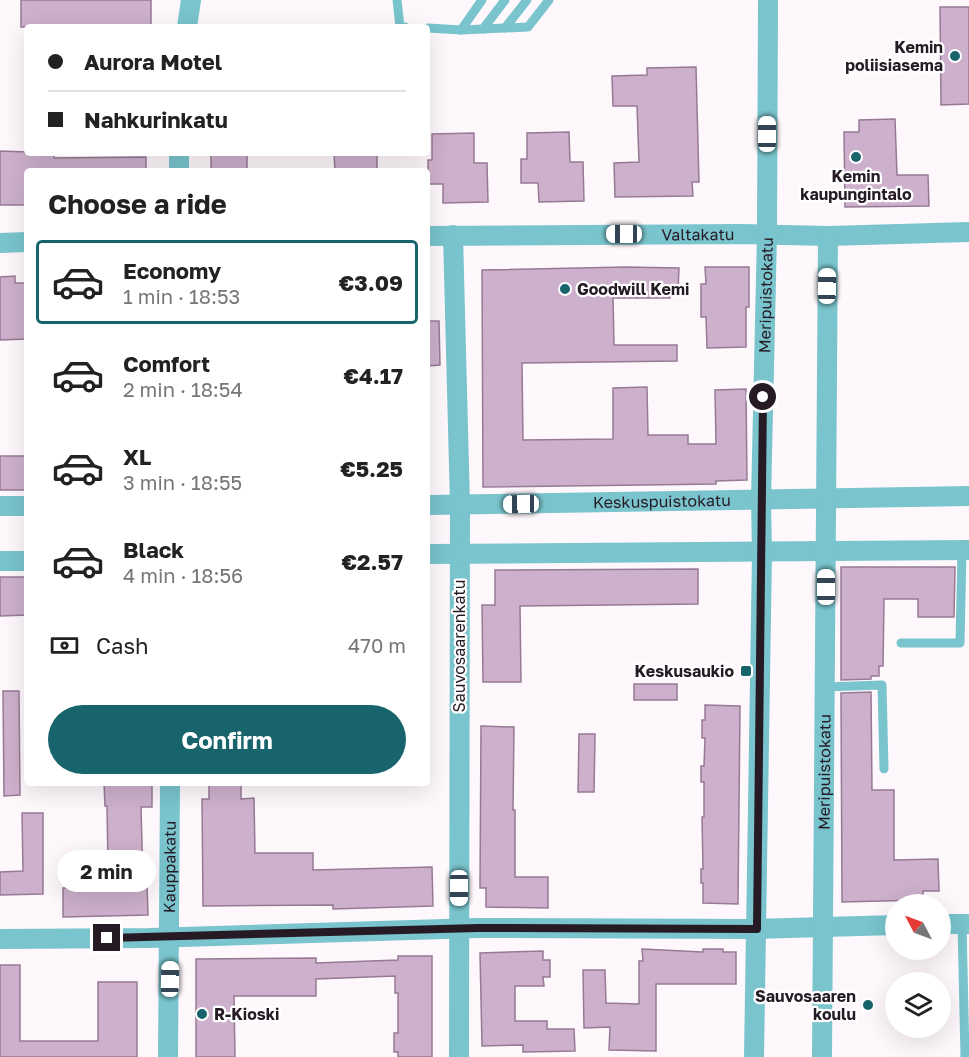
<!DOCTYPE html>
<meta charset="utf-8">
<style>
body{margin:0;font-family:"Golos Text",sans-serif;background:#f2f2f2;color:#222;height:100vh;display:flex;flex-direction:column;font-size:22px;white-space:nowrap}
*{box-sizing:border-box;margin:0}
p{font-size:20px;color:#767676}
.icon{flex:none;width:33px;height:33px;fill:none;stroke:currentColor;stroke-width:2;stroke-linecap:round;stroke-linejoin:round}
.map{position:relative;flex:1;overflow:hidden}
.side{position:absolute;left:24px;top:168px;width:406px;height:618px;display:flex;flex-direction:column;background:#fff;border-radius:6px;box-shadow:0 6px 24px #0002}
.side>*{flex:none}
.guide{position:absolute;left:24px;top:24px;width:406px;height:132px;border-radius:6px;box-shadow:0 6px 24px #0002;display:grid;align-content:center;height:132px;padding:0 24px;background:#fff}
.needle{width:39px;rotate:311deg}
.buttons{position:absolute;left:885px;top:894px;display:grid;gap:12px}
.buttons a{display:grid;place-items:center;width:66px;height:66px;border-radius:50%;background:#fff;box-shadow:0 6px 24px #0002;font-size:30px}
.end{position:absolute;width:27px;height:27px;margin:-14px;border:8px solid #261b25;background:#fff;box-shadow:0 0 0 3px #fff}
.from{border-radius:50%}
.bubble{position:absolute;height:42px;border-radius:21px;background:#fff;box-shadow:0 6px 24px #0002;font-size:20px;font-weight:700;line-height:42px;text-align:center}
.car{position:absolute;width:18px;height:36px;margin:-18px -9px;border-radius:8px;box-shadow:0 0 4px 2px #0007;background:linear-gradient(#fff 24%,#345 0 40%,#fff 0 76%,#345 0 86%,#fff 0)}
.guide b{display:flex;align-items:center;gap:21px;height:57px;font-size:22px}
.guide b+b{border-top:2px solid #e0e0e0}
.guide i{width:15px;height:15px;background:#222}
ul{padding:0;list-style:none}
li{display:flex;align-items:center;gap:18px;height:84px;margin:0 12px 9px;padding:0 12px;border:3px solid transparent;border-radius:6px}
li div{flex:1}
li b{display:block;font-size:22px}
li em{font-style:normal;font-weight:700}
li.current{border-color:#17646c}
li>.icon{width:54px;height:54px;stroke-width:1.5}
h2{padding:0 24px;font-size:27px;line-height:72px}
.pay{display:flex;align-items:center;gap:15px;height:66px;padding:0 24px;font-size:22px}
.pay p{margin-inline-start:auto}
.primary-button{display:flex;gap:12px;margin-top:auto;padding:12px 24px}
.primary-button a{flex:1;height:69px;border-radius:36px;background:#17646c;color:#fff;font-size:24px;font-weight:700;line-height:69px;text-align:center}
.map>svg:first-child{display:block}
.building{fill:#cdb0cb;stroke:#967a94;stroke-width:1.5}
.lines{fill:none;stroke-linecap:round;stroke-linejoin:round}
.lane{stroke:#79c4cd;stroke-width:9}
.street{stroke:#79c4cd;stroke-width:20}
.route{stroke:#261b25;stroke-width:8}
.poi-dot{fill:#17646c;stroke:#fff;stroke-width:2}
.labels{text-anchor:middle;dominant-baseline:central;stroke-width:4.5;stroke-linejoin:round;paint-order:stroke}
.poi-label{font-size:16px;font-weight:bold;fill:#261b25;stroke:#fff;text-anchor:end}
.street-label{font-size:16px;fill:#261b25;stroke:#fff}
</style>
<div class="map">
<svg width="969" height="1057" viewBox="0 0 969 1057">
<rect width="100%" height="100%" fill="#fef8fd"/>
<g class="building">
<rect x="21" y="0" width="130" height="27"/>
<path d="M940,7H969V104L941,105Z"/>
<path d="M696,67L699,182H692L693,196L615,197L614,163L639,162L637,106H613L612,76L647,75V68Z"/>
<path d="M895,119L897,175H928L929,206L845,207L844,132H859V120Z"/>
<path d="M569,132L570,162H583L584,201L539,202L538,183H521V159H527V133Z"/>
<path d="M474,133V163H487L488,202L443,203V184H428V160H432V134Z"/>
<path d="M0,151L54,153V158L146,157V171H27V205H0Z"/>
<rect x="211" y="153" width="36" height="18"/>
<path d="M334,153H377V171H335Z"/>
<path d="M626,267L679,268L678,290H670V298H613L614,345H677V361L522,363L523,440L613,439V388L647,387L648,435H688V444H716L715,390L746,389L747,480L716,481V484L483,487L482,270Z"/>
<path d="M705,267H749V307H746V347L707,348L706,317H701V284H706Z"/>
<path d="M15,276V283H27V339L0,340V277Z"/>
<path d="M428,321H439L440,365L428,366Z"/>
<rect x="0" y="456" width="27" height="34"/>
<path d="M841,567H955L954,617H918V599H884L883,666H879V676H871V679L841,680Z"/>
<path d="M698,569V604L520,606L521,682H483L482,605H495V570Z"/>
<path d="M0,577H27V615L0,616Z"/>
<rect x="634" y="684" width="43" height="16"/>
<path d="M3,691H19L20,795L4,796Z"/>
<path d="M871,692L872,790H894V860L938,859L939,891H923V900L842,902L841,693Z"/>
<path d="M705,705L740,706L738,904L703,903V883H701V869H703L702,817H704V782H701V766H704L705,738H702V720H705Z"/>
<path d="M481,726L514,727L513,810H515V877H548V908L486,907V888H480Z"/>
<path d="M579,734H595L594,792H578Z"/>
<path d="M104,783H152V807H141L143,883H147L148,915L63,917V888L102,887V866H108L107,806H105Z"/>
<path d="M209,783H241V799L254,798L255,853H313V870L432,867L433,906L333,909V905L203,906L202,799H209Z"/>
<path d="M22,813H43V894L0,895V872L23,871Z"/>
<path d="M642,949L703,952V949H723V952H736V984H656V1051L609,1050L610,1027L584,1028L583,970H605L606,1003L639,1004V961H643Z"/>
<path d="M543,951V960H550V977H543L544,986H515V1021H547V1029H574L575,1051L523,1052V1045L482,1046L480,953Z"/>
<path d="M398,956H432V1057H398V1052H394V1033H398V993H395V976L316,979V996H234L235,1057H196V959L316,958V963L398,960Z"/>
<path d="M0,965H20V1041H98V982H137V1057H0Z"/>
</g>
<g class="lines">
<g class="lane">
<path d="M397,0L400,27H405"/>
<path d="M428,28L461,30L528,27L549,0"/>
<path d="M505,28L527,0"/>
<path d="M483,29L505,0"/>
<path d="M461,30L482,0"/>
<path d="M901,643H960L962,550"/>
<path d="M825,687L882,685L884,769"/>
<path d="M962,924L965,1057"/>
</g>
<g class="street">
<path d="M187,27L191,0"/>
<path d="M179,171V153"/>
<path d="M453,235L460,505L459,1057"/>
<path id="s1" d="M428,236L739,234L828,236L969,232"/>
<path d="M0,243L27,242"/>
<path id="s2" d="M428,505L969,496"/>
<path d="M0,506H27"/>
<path d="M428,554L969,550"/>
<path d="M0,561H27"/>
<path d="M940,924H969"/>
<path d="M0,939L150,938L478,928L757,929L896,925"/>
<path id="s3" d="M168,1057L170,783"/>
<path id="s4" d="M754,1057L762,553L761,500L767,234L768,0"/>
<path id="s5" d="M822,1057L828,236"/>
</g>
</g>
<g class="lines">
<path class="route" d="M107,938L478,928L757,929L763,397"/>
</g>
<g class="poi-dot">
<circle cx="955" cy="56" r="6"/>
<circle cx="856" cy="157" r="6"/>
<circle cx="565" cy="289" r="6"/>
<rect x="740" y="665" width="12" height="12" rx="3"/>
<circle cx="868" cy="1005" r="6"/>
<circle cx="202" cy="1014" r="6"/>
</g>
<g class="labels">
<g class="poi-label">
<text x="943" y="47">Kemin<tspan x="943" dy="18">poliisiasema</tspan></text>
<text x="856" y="176" text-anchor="middle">Kemin<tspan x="856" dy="18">kaupungintalo</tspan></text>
<text x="577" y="289" text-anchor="start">Goodwill Kemi</text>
<text x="734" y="671">Keskusaukio</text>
<text x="856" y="996">Sauvosaaren<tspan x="856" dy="18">koulu</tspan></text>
<text x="214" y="1014" text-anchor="start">R-Kioski</text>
</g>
<g class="street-label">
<text stroke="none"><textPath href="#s1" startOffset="270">Valtakatu</textPath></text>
<text stroke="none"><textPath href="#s4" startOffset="762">Meripuistokatu</textPath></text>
<text stroke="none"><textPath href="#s2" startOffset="234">Keskuspuistokatu</textPath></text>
<text transform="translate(459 646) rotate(-90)">Sauvosaarenkatu</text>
<text stroke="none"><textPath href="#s5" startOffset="285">Meripuistokatu</textPath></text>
<text stroke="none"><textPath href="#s3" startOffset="190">Kauppakatu</textPath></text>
</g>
</g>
</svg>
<div class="buttons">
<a><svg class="needle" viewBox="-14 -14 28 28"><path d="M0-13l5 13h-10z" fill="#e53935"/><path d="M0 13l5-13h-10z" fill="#767676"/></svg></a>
<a><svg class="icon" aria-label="layers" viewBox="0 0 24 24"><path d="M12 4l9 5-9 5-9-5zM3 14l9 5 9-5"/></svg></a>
</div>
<i class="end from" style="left:763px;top:397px"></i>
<i class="end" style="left:107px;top:938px"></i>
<div class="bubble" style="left:57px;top:850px;width:99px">2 min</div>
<i class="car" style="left:767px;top:134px;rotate:0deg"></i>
<i class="car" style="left:624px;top:234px;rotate:270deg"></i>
<i class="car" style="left:827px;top:286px;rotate:1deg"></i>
<i class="car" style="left:521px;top:504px;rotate:269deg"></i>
<i class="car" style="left:826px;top:587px;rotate:0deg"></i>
<i class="car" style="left:459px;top:888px;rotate:180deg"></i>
<i class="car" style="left:170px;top:979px;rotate:1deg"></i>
<div class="guide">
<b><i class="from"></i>Aurora Motel</b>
<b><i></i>Nahkurinkatu</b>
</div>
<section class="side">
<h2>Choose a ride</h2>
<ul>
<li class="current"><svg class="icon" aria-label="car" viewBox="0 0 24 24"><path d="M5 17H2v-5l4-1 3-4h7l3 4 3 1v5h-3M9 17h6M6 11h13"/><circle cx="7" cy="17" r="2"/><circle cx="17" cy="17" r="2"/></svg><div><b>Economy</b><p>1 min · 18:53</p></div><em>€3.09</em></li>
<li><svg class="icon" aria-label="car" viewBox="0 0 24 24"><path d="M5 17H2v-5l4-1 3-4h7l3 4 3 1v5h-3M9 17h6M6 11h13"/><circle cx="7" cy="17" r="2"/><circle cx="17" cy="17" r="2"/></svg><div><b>Comfort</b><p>2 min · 18:54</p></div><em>€4.17</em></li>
<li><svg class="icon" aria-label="car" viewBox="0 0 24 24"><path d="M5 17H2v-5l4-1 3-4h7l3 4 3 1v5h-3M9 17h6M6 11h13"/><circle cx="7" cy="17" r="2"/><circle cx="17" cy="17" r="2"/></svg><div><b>XL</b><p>3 min · 18:55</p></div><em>€5.25</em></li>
<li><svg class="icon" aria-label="car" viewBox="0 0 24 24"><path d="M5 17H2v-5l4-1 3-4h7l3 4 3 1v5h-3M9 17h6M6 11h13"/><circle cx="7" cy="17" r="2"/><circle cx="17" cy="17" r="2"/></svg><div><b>Black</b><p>4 min · 18:56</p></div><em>€2.57</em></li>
</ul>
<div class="pay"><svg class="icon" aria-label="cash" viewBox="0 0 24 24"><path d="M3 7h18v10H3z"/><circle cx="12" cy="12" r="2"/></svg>Cash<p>470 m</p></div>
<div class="primary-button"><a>Confirm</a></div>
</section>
</div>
